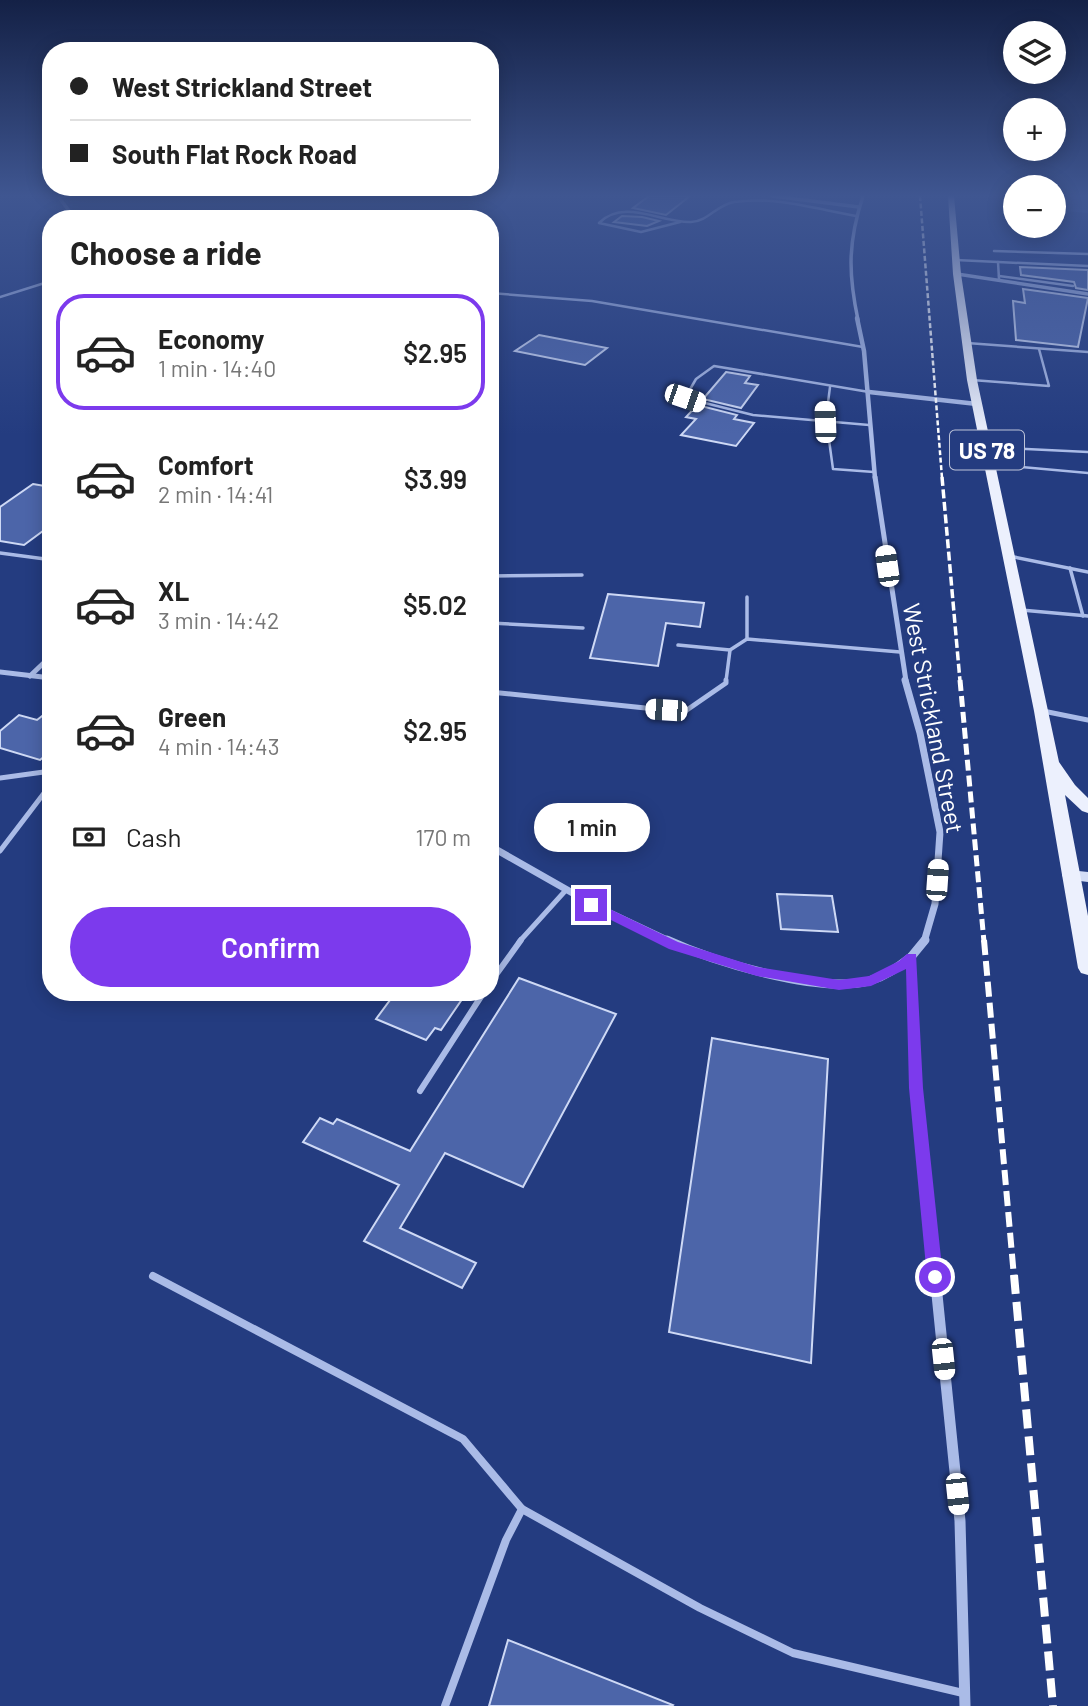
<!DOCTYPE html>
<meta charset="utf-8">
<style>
body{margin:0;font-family:Barlow,sans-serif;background:#f6f6f6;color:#222;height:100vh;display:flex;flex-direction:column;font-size:26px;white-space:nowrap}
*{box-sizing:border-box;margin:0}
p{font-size:23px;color:#767676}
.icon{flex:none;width:38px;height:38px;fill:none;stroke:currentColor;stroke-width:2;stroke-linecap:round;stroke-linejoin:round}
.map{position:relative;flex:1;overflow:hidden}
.side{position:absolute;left:42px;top:210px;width:457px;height:791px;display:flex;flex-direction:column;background:#fff;border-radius:28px;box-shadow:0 4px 18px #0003}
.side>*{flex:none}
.banner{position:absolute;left:42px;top:42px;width:457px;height:154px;border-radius:28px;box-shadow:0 4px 18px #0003;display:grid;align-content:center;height:154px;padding:0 28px;background:#fff}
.buttons{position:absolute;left:1003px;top:21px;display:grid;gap:14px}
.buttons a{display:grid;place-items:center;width:63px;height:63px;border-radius:50%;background:#fff;box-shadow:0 4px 18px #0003;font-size:35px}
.end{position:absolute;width:32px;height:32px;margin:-16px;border:9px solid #7c3aed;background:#fff;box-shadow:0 0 0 4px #fff}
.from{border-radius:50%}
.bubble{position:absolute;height:49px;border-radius:24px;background:#fff;box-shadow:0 4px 18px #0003;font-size:23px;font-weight:600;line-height:49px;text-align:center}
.car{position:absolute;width:21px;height:42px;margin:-21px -10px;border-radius:9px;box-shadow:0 0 5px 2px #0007;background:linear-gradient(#fff 24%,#345 0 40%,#fff 0 76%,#345 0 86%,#fff 0)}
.banner b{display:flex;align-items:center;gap:24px;height:66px;font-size:26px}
.banner b+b{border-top:2px solid #e0e0e0}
.banner i{width:18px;height:18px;background:#222}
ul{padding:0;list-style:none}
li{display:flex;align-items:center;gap:21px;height:116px;margin:0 14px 10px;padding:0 14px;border:4px solid transparent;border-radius:28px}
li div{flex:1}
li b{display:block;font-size:26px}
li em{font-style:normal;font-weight:600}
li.selected{border-color:#7c3aed}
li>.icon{width:63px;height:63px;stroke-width:1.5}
h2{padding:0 28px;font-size:32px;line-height:84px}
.pay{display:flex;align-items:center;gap:18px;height:77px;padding:0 28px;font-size:26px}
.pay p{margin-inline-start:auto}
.primary-button{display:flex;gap:14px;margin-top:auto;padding:14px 28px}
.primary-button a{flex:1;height:80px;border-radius:42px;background:#7c3aed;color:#fff;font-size:28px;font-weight:600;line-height:80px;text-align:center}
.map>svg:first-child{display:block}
.green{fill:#38549e}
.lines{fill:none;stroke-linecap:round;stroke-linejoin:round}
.stream{stroke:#9fb4e8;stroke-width:3.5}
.building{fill:#4c65a9;stroke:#ced9f5;stroke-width:2}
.service-far4{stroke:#aabbe7;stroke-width:2.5}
.service-far3{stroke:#aabbe7;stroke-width:3.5}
.service-far2{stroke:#aabbe7;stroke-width:5}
.service-far1{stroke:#aabbe7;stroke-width:6}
.service{stroke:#aabbe7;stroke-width:8}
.minor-far5{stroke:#aabbe7;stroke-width:3.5}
.minor-far4{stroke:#aabbe7;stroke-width:4.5}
.minor-far3{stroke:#aabbe7;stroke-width:5}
.minor-far2{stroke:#aabbe7;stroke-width:7}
.minor-far1{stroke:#aabbe7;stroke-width:9}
.minor{stroke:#aabbe7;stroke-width:11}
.secondary{fill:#d4ddf6;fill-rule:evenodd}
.primary{fill:#ecf0fd;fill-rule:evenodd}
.rail-far4{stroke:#fff;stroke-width:2.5;stroke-dasharray:5 2.5;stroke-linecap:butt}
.rail-far3{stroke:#fff;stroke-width:3.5;stroke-dasharray:9 3.5;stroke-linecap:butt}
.rail-far2{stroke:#fff;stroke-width:5;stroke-dasharray:11 5;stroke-linecap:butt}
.rail-far1{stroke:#fff;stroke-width:6;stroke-dasharray:15 6;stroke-linecap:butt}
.rail{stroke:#fff;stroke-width:8;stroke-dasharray:19 8;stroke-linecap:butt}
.route{fill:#7c3aed}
.labels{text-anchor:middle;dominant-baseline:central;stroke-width:6;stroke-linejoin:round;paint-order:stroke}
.shield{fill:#243c80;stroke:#bdc4d9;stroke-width:2}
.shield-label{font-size:23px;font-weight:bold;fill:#fff}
.street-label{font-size:24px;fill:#fff;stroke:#243c80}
</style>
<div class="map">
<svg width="1088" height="1706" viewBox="0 0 1088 1706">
<rect width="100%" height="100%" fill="#243c80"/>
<path class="green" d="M1054,196H1088V213L1054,210Z"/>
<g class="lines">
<path class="stream" d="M58,196L75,219"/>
</g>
<g class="building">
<path d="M649,196H690L666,215L633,208Z"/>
<path d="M622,216L642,217L659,221L647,226L614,222Z"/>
<path d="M1020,267L1088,270V290L1076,288L1074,282L1021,275Z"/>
<path d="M1023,289L1088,298L1078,347L1016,340L1013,301L1025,303Z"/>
<path d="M539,335L607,348L585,365L515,351Z"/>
<path d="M726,372L750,376L745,383L758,385L741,408L703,399Z"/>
<path d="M697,405L737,415L734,419L754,423L736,446L681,435L696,419L686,417Z"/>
<path d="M33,484L51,487V525L24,545L0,541V507Z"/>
<path d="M608,594L704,603L700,627L666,623L658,666L590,658Z"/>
<path d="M51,709V751L40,760L0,748V731L19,715L37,720Z"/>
<path d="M777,894L832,896L838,932L781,929Z"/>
<path d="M519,978L616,1014L523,1187L445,1153L400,1228L476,1263L462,1288L364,1241L399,1185L303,1142L320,1118L333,1124L337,1119L410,1151Z"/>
<path d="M396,992H467L441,1030L435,1028L426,1040L376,1019Z"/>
<path d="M712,1038L828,1059L811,1363L669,1332Z"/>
<path d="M508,1640L673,1705L672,1706H489Z"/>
</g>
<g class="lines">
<g class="service-far4">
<path d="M228,219L255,212L271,219"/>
<path d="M680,222L641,232L599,223C624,198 661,223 691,222C707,222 718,204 734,202C774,196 816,209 856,216"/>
<path d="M994,251L1088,254"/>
<path d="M956,260L998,262L999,279"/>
<path d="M998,262L1088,266"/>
<path d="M999,276L1073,286"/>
<path d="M490,293L592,301L863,347"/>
<path d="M0,297L51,281"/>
<path d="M967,343L1088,352"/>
<path d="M972,380L1049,386L1039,349"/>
<path d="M830,387L826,418L833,469L874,472"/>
<path d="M869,392L714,366L696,379L685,398L753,415L869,425"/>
<path d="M986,447L1088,452"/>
<path d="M990,464L1088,473"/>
</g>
<g class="service-far3">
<path d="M0,553L45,559L51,555"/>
<path d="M1009,556L1088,572"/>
<path d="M1070,568L1083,616"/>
<path d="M491,576L582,575"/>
<path d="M747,597V639"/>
<path d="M1021,610L1088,616"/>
<path d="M490,623L583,628"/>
<path d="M678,645L730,650L747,639L900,652"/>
<path d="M726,681L730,650"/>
</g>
<g class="service-far2">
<path d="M490,692L684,712L726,683V680"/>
<path d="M1043,711L1088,720"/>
<path d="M0,778L51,771"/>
<path d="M0,851L51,784"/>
<path d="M519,942L566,890"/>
</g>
<g class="service-far1">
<path d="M490,983L521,940"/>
<path d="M420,1091L484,992"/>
</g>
<g class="service">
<path d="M153,1276L463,1439L522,1509"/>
<path d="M445,1706L506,1540L522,1509L700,1608L793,1653L963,1693"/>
</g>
<g class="minor-far5">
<path d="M772,196L859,207"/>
<path d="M957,274L1088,294"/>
<path d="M858,320C848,273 848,242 863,196"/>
</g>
<g class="minor-far4">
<path d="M857,318L864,351L875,478"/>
<path d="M869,392L977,404"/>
</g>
<g class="minor-far3">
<path d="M875,477L906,681"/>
<path d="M0,672L51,678"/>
<path d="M30,676L51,656"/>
</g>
<g class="minor-far2">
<path d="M905,680L920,733L940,832L935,904L924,942"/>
<path d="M490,846L599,908L671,942"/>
</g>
<g class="minor-far1">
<path d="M667,940C715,962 818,994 869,981C886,976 898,967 911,957"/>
<path d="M925,940L911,957L916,1088L935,1277"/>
</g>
<path class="minor" d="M935,1275L960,1521L965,1706"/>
<path class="secondary" d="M1069,870L1088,872V882L1064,879L1062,875L1064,871Z"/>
<path class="primary" d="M948,196H954L961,274L977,380L1059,762L1075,785L1088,798V813L1082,811L1065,795L1088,916V975L1081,973L1078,968L1034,711L967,380L953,274Z"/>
<path class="rail-far4" d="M920,196L942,478"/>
<path class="rail-far3" d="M942,477L960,681"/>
<path class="rail-far2" d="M960,680L984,942"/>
<path class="rail-far1" d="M984,940L1014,1277"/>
<path class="rail" d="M1014,1275L1053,1706"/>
</g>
<linearGradient id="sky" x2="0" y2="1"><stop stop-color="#142146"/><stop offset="0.45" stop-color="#3f5691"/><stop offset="1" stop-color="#3f5691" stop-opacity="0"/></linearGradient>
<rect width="1088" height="435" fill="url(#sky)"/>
<path class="route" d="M591,900L678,942L757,967L839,980L869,976L899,961L907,954H916L923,1088L943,1277L941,1283L935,1285L930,1283L927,1277L909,1088L906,969L871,986L839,990L757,976L669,949L587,908L585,905Z"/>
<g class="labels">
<rect class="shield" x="950" y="430.5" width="74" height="39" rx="5"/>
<g class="shield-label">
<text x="987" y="450">US 78</text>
</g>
<g class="street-label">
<text transform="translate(934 718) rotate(79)">West Strickland Street</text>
</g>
</g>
</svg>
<div class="buttons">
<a><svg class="icon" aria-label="layers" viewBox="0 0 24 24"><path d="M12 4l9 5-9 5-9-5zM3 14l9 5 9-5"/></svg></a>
<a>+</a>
<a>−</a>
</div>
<i class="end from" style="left:935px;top:1277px"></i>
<i class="end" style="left:591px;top:905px"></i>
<div class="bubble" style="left:534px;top:803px;width:116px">1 min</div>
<i class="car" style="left:685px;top:398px;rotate:109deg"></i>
<i class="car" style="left:825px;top:422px;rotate:358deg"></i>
<i class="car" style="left:887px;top:566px;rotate:352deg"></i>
<i class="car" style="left:666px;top:710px;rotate:274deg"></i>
<i class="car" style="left:937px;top:880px;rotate:4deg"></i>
<i class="car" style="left:943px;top:1359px;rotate:174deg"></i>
<i class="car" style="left:957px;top:1494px;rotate:174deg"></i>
<div class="banner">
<b><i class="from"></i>West Strickland Street</b>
<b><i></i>South Flat Rock Road</b>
</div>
<section class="side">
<h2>Choose a ride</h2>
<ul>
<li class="selected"><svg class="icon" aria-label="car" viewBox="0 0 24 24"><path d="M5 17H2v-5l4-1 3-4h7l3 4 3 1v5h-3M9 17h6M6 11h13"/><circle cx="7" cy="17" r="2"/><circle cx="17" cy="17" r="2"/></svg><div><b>Economy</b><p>1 min · 14:40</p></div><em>$2.95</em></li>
<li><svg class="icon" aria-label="car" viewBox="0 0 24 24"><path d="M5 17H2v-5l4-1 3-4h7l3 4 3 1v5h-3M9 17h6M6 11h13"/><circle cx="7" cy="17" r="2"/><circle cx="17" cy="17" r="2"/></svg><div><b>Comfort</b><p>2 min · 14:41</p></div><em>$3.99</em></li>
<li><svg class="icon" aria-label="car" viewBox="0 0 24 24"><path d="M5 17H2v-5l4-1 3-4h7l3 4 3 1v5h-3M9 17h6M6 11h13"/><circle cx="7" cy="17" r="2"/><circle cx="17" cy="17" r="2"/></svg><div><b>XL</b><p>3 min · 14:42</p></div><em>$5.02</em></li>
<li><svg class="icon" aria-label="car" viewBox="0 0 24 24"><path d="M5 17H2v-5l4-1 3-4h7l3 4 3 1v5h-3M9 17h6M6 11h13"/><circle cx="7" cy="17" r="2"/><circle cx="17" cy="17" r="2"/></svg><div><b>Green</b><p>4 min · 14:43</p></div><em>$2.95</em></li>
</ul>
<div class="pay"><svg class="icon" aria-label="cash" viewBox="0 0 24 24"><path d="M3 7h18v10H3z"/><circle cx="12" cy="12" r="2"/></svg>Cash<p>170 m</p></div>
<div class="primary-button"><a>Confirm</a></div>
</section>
</div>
